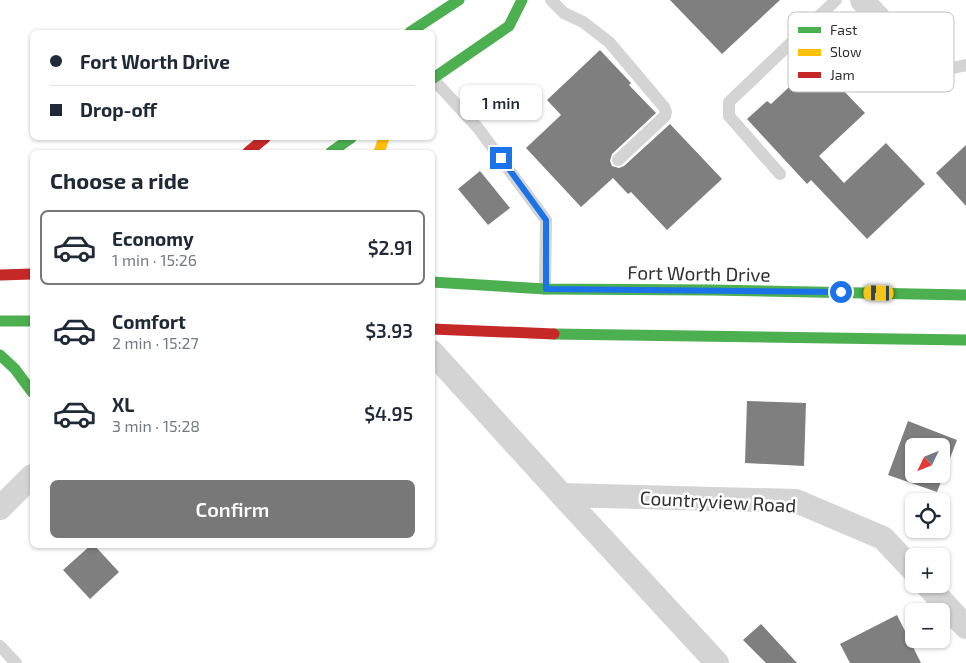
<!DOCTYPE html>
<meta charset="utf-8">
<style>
body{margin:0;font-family:"Exo 2",sans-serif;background:#f2f2f3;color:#1f2937;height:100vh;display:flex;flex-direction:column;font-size:19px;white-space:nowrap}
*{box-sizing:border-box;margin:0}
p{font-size:16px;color:#747a83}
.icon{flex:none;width:28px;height:28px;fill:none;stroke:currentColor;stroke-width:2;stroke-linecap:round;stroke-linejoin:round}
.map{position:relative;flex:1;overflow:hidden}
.drawer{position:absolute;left:30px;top:150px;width:405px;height:398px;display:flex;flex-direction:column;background:#fff;border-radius:8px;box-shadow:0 1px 4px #0004}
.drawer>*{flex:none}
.top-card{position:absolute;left:30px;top:30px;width:405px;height:110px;border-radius:8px;box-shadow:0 1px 4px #0004;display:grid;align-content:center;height:110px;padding:0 20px;background:#fff}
.needle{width:32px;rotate:227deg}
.tools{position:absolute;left:905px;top:438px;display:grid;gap:10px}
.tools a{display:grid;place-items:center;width:45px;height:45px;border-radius:8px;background:#fff;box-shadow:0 1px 4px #0004;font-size:25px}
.end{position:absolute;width:22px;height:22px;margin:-11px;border:6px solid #1a73e8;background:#fff;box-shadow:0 0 0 2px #fff}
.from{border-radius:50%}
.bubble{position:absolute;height:35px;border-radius:8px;background:#fff;box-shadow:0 1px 4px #0004;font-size:16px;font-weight:600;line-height:35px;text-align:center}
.car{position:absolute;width:15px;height:30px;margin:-15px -8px;border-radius:6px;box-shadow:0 0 4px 1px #0007;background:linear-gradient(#f5c518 24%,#345 0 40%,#f5c518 0 76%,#345 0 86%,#f5c518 0)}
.top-card b{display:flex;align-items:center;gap:18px;height:48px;font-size:19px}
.top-card b+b{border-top:1px solid #e0e1e3}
.top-card i{width:12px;height:12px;background:#1f2937}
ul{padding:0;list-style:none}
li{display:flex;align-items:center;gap:15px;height:75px;margin:0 10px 8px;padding:0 10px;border:2px solid transparent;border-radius:8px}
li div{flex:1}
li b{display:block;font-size:19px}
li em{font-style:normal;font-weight:600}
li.selected{border-color:#787878}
li>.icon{width:45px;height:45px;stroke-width:1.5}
h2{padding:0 20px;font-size:22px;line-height:60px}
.button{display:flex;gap:10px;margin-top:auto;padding:10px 20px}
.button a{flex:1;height:58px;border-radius:8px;background:#787878;color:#fff;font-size:20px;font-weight:600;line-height:58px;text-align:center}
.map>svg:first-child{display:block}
.building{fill:#7f7f7f;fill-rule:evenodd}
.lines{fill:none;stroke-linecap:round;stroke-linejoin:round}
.lane{stroke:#d4d4d4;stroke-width:12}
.street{stroke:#d4d4d4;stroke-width:24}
.fast{stroke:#4caf50;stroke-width:11}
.slow{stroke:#ffc107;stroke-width:11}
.jam{stroke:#c62828;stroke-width:11}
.route{stroke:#1a73e8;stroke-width:6}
.labels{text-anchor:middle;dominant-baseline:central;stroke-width:5;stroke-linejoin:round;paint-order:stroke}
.street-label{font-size:19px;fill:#303030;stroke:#fff}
.key{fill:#fff;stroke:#c1c1c1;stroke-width:1}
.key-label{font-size:14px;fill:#303030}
</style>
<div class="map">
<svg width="966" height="663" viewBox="0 0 966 663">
<rect width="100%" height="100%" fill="#fff"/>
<g class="building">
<path d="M670,0H780L722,54Z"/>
<path d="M600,50L631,83L629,85L656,113L612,154L610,161L612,166L619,168L624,166L670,124L722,179L667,230L631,192L628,194L613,178L581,207L526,148L561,115L547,100Z"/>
<path d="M816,62L865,113L819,156L844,183L886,143L925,184L867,239L811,180L807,184L747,119L767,101L771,104Z"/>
<path d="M966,145V206L936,173Z"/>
<path d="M480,171L510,208L488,225L458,189Z"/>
<path d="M747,401L806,403L804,466L745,463Z"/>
<path d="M908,421L957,440L937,492L888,475ZM914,446H941V474H914Z"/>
<path d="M91,545H94L119,572L90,599L63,570Z"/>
<path d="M897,615L921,663H850L840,644Z"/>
<path d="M761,624L797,663H766L743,640Z"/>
</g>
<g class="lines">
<g class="lane">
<path d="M551,0L564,13L583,22L609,42L664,107L666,112L665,116L618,160"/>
<path d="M930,73L966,65"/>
<path d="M433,79L478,128L546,220L545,289"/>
<path d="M780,174L729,116V102L836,0"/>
<path d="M0,646L16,663"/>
</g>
<g class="street">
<path d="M862,0L930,73"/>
<path d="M432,352L562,495"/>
<path d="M0,508L32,476"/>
<path d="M926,584L966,627"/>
<path d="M717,663L562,495L796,501L883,538L914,571"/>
</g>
<g class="fast">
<path d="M410,32L459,0"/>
<path d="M432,79L509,26L522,0"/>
<path d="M331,152L351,138"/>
<path d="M432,282L545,289L710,290L966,295"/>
<path d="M0,321H32"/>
<path d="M554,334L966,340"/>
<path d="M0,355L15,369L32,392"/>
</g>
<path class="slow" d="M379,152L384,138"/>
<g class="jam">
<path d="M248,152L265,138"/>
<path d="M0,275L32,274"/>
<path d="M432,329L554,334"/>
</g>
</g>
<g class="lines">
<path class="route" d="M501,158L546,220V289L841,292"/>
</g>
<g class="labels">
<g class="street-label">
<text transform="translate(699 273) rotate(1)">Fort Worth Drive</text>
<text transform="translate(718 501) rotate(3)">Countryview Road</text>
</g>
</g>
<rect x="788" y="12" width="166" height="80" rx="8" class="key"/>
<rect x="798" y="27" width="23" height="6" fill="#4caf50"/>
<rect x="798" y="49" width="23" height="7" fill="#ffc107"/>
<rect x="798" y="72" width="23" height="6" fill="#c62828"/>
<g class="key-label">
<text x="830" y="35">Fast</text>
<text x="830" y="57">Slow</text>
<text x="830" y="80">Jam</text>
</g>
</svg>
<div class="tools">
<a><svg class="needle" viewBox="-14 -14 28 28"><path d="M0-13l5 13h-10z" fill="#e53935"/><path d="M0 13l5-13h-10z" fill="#747a83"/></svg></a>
<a><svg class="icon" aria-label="locate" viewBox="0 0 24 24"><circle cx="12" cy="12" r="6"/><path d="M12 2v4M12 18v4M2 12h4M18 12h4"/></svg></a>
<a>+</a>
<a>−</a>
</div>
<i class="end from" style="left:841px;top:292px"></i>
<i class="end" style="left:501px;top:158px"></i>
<div class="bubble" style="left:460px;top:85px;width:82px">1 min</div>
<i class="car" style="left:879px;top:293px;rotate:271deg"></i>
<div class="top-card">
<b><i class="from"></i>Fort Worth Drive</b>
<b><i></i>Drop-off</b>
</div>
<section class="drawer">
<h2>Choose a ride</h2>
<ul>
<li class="selected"><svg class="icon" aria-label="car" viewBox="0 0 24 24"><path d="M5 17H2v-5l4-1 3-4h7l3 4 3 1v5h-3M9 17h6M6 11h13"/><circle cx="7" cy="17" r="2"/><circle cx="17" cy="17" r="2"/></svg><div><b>Economy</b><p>1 min · 15:26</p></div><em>$2.91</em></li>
<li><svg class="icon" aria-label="car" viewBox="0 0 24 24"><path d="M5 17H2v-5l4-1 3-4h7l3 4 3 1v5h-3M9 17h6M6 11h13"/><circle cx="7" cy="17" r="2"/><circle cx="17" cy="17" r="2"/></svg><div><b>Comfort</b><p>2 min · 15:27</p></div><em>$3.93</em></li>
<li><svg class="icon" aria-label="car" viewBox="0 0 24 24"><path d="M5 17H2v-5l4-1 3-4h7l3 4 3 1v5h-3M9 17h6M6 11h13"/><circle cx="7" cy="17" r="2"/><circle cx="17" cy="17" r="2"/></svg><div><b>XL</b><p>3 min · 15:28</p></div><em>$4.95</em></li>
</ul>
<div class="button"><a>Confirm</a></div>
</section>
</div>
